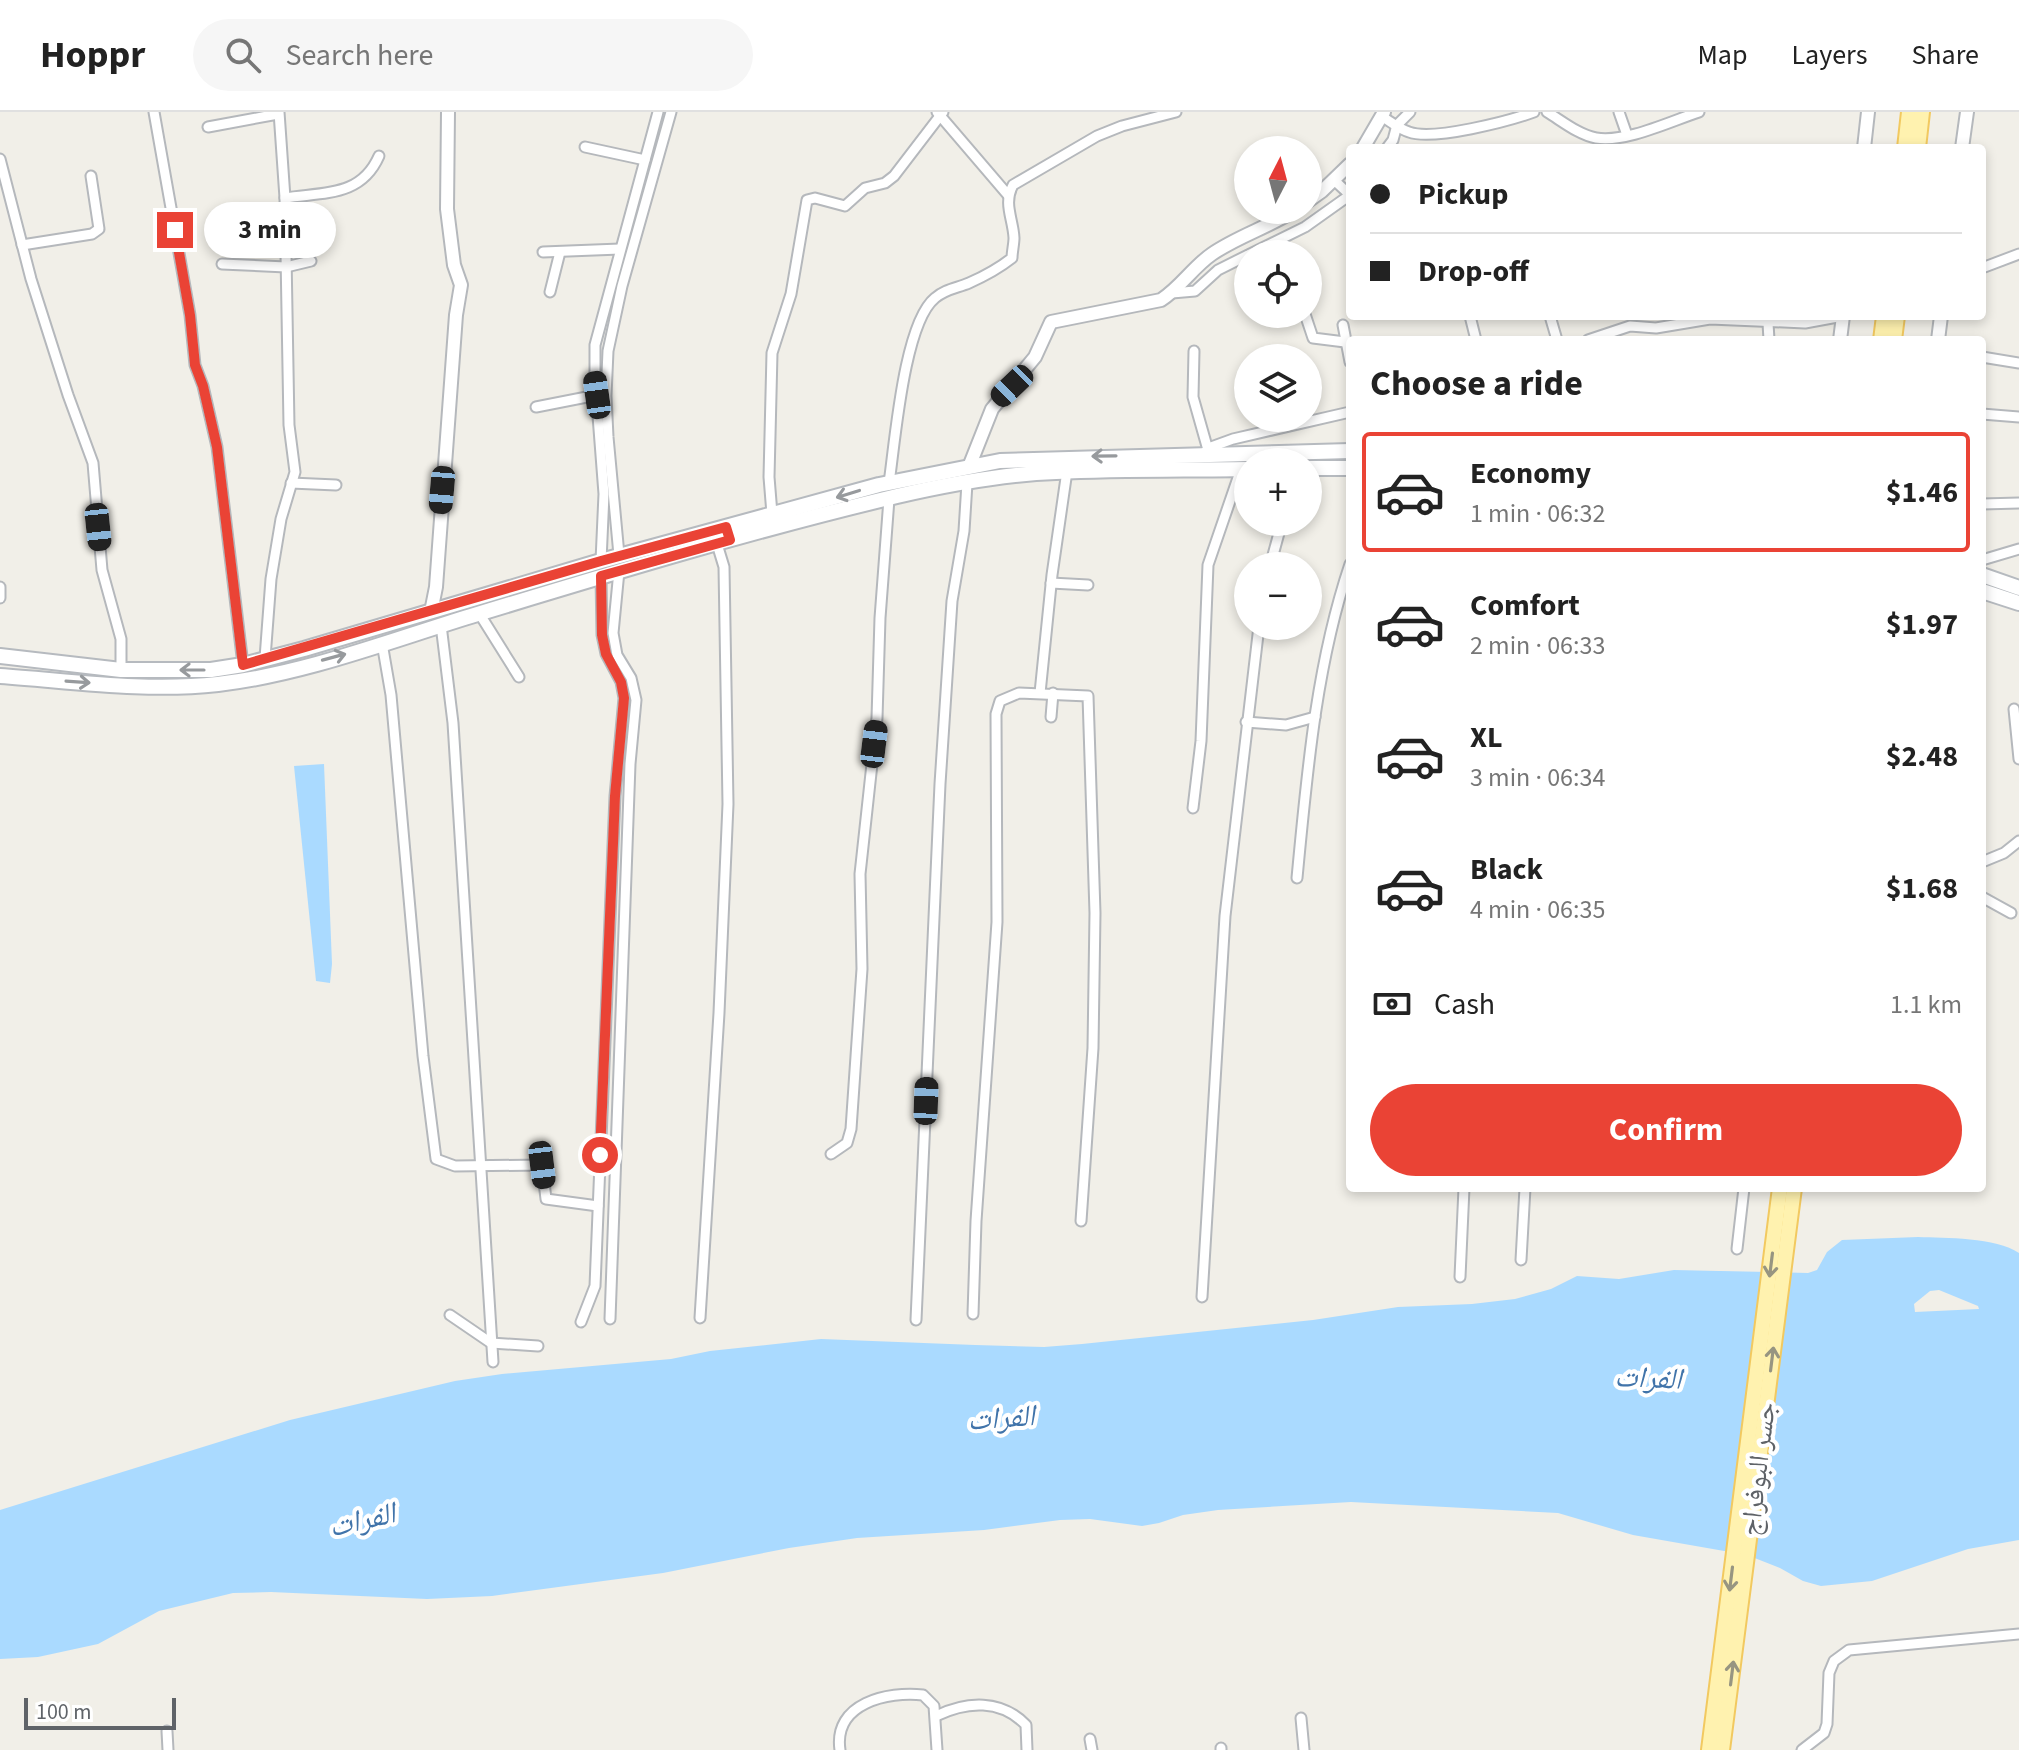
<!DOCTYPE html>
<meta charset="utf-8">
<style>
body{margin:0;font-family:"Source Sans 3","Noto Naskh Arabic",sans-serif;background:#f6f6f6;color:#222;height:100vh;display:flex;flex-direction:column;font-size:30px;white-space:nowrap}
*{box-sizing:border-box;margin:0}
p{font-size:26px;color:#767676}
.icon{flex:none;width:44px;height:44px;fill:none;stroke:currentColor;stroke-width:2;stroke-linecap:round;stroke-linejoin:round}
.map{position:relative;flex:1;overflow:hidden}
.panel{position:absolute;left:1346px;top:224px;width:640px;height:856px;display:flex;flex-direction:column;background:#fff;border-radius:8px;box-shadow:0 4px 12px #0003}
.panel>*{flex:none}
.banner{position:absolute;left:1346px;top:32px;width:640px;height:176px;border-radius:8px;box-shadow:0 4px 12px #0003;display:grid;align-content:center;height:176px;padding:0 24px;background:#fff}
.needle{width:52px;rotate:6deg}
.controls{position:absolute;left:1234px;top:24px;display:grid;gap:16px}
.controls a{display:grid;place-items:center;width:88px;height:88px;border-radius:50%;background:#fff;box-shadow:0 4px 12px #0003;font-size:40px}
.scale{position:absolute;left:24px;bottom:20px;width:152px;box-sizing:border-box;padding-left:8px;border:4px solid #5f6368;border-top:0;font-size:22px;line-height:28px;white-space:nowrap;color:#5f6368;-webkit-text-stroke:6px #fff;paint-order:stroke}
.end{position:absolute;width:36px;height:36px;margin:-18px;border:10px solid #ea4335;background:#fff;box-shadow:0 0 0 4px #fff}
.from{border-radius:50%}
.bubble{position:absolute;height:56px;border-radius:28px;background:#fff;box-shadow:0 4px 12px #0003;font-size:26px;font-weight:700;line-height:56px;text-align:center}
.car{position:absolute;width:24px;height:48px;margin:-24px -12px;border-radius:10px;box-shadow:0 0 6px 2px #0007;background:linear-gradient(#222 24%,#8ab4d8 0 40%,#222 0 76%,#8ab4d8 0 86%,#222 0)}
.banner b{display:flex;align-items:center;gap:28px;height:76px;font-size:30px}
.banner b+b{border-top:2px solid #e0e0e0}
.banner i{width:20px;height:20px;background:#222}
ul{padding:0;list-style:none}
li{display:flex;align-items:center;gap:24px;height:120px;margin:0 16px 12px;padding:0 8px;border:4px solid transparent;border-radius:8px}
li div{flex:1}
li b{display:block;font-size:30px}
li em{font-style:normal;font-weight:700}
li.current{border-color:#ea4335}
li>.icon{width:72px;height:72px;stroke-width:1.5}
h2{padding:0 24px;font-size:36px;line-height:96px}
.pay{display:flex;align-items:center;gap:20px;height:88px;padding:0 24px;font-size:30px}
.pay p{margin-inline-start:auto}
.cta{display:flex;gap:16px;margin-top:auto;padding:16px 24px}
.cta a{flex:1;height:92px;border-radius:48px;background:#ea4335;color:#fff;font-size:32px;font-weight:700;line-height:92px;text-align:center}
header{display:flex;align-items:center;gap:48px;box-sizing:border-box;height:112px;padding:0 40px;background:#fff;border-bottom:2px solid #e0e0e0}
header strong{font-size:38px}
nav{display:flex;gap:44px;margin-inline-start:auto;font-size:28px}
.search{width:560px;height:72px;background:#f6f6f6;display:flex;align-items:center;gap:20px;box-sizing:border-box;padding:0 28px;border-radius:44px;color:#767676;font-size:30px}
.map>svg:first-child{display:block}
.water{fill:#aadaff;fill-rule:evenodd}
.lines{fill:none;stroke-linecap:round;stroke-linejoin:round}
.minor-casing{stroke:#b5b8bc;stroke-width:13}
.tertiary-casing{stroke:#b5b8bc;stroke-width:16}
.secondary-casing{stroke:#b6babf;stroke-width:18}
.primary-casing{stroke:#f2c960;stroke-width:18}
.minor{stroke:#fff;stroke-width:9}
.tertiary{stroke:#fff;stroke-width:12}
.secondary{stroke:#fff;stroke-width:14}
.primary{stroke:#fff2af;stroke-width:14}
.oneway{stroke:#979a9d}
.oneway2{stroke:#979581}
.route{stroke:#ea4335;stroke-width:10}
.labels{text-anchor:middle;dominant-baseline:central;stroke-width:8;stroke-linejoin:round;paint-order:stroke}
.street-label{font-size:28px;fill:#5f6368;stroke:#fff}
.water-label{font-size:30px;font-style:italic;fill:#4174aa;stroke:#fff}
</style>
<header>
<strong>Hoppr</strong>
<div class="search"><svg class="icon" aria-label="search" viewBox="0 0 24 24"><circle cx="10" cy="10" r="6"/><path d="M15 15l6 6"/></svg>Search here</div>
<nav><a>Map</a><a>Layers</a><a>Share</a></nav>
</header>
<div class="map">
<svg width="2019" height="1638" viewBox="0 0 2019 1638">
<rect width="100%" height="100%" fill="#f1efe8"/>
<g class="water">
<path d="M324,652L332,852L330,871L316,869L294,654Z"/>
<path d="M1918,1125C1945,1126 1996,1125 2019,1141V1428L1968,1437L1872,1469L1821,1474L1803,1469L1780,1456L1747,1443L1633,1423L1558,1401L1351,1390L1218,1398L1183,1403L1159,1411L1142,1414L1090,1407L1060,1408L984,1418L857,1426L789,1436L663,1461L492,1484L427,1487L271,1480L233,1481L159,1499L98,1532L38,1545L0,1547V1398L290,1308L455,1269L502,1262L671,1247L710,1239L821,1227L975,1233L1044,1235L1082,1232L1313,1208L1398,1195L1472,1192L1515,1187L1551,1177L1577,1164L1619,1167L1674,1158L1808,1161L1817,1158L1827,1140L1842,1128ZM1939,1178L1978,1194L1979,1197L1915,1200L1914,1192L1930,1179Z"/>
</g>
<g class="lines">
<g class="minor-casing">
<g id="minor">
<path d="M154,0L190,203L195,253L203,274L217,335L243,553"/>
<path d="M937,0L1008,83"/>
<path d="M1547,0C1562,9 1579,23 1596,26C1626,31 1671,9 1699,0"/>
<path d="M1619,0L1627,23"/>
<path d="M1381,4C1390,9 1399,17 1409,20C1433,29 1509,9 1534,0"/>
<path d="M208,15L278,2"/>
<path d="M585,35L645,48"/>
<path d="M1387,36L1393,28L1397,13L1410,0"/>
<path d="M0,47L31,167L68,283L93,351L102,458L121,527V558"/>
<path d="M1334,68L1350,83"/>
<path d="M285,86C324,80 361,85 379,44"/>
<path d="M22,133L92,122L99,117L91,64"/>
<path d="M543,140L620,137"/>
<path d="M1250,142L1305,115L1350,83"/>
<path d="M222,152L286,155L311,149"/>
<path d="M1982,156L2019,142"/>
<path d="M550,180L560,140"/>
<path d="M1172,181L1195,179L1218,158L1248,143"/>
<path d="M1305,202L1313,226L1345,230"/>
<path d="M1470,204L1476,228"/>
<path d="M1550,204L1557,228"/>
<path d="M1768,211L1769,228"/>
<path d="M1343,213L1350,250"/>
<path d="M1588,228L1630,214L1656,216L1710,207L1805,211L1843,204"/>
<path d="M1194,239L1193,285L1208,338"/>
<path d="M1270,245V246"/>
<path d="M1982,245L2019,251"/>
<path d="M536,295L597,283"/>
<path d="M1982,302L2019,305"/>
<path d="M1204,341L1211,335L1233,327L1350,300"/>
<path d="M291,371L336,373"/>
<path d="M889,371C895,330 904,211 935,186C945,177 957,176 969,171C985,164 998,157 1012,146C1012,140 1014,132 1014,126C1013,106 1003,92 1013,73L1097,24L1122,14L1176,0"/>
<path d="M1982,392L2019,391"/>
<path d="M772,402L769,365L772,241L791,182L807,88L815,86L845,94L865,76L885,71L894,64L943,0"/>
<path d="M619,443L608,325L606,284L608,239L622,174L671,0"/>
<path d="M1982,448L2019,437"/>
<path d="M601,449L604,382L595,265V233L658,0"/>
<path d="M1270,454L1282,410"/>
<path d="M1051,471L1088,473"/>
<path d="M0,475V486"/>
<path d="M479,501L519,565"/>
<path d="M441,513L453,611L493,1250"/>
<path d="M382,531L391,583L423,944L436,1047L455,1054L542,1053L546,1087L598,1094"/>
<path d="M265,546L271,467L281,407L295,360L289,313L285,86L279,0"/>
<path d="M1040,581L1052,463L1067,359"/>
<path d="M2014,597L2019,647"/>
<path d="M1051,605L1053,581"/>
<path d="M1246,610L1286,613L1315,605"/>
<path d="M1193,696L1201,629L1208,453L1241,357"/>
<path d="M1982,750L2004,741L2019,729"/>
<path d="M1297,766C1307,661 1316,553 1350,452"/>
<path d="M1982,785L2011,801"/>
<path d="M831,1042L847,1031L851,1017L862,857L860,762L877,606L880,506L889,387"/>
<path d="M1737,1137L1744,1076"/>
<path d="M1521,1148L1525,1076"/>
<path d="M1460,1165L1464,1076"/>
<path d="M1202,1185L1225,804L1259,514"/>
<path d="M973,1202L976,1109L997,810L996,602L1000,589L1019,581L1088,584L1095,801L1093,936L1081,1109"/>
<path d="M450,1203L491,1231L538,1234"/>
<path d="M700,1206L719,901L728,692L724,455L717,432"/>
<path d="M610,1207L630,652L636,588L631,566L617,543L613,521L619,459"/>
<path d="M916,1208L940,672L952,489L964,419L967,371"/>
<path d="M581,1210L595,1174L615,684L624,586L621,570L606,542L602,523L601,464"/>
<path d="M936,1604C967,1589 1001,1587 1026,1613L1027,1638"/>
<path d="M1301,1606L1304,1638"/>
<path d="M167,1619L168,1638"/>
<path d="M1090,1627L1092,1638"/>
<path d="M1221,1636V1638"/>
<path d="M840,1638C833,1591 888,1579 923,1583L934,1594L937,1638"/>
<path d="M1802,1638L1824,1621L1827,1612L1829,1561L1834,1549L1849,1538L2019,1522"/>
</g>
</g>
<g class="tertiary-casing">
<g id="tertiary">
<path d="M1363,36L1384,0"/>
<path d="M1864,36L1868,0"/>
<path d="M1962,36L1967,0"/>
<path d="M1308,89L1322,79L1350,52"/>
<path d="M1840,228L1843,204"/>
<path d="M1938,228L1941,204"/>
<path d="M969,355L992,297L1035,245L1051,210L1161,188C1181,175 1193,155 1212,142C1238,124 1269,115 1295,98"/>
<path d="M431,500L436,475L456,203L461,173L454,153L447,97L448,0"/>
</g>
</g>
<g class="secondary-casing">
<g id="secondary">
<path d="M1308,356H1350"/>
<path d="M1982,463L2019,476"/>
<path d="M1982,479L2019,491"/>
<path d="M0,544L121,558H211L243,553L304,537L601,449L879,373L1000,349L1350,339"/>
<path d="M0,564C72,569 145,580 218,572C304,562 389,529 471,504C612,461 754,418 897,384C949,372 1003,362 1056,360C1120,357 1184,358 1248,357"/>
</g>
</g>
<g class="primary-casing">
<g id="primary">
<path d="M1905,36L1909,0"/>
<path d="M1918,36L1922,0"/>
<path d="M1881,228L1884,204"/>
<path d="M1894,228L1897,204"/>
<path d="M1709,1638L1780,1076"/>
<path d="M1722,1638L1794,1076"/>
</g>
</g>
<use href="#minor" class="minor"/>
<use href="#tertiary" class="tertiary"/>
<use href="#secondary" class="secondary"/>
<use href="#primary" class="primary"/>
</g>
<defs><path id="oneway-shaft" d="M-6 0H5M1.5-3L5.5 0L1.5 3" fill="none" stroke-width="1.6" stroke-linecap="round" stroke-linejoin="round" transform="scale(2)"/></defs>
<g class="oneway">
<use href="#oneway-shaft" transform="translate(1104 344) rotate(179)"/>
<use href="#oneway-shaft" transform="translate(848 382) rotate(163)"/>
<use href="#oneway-shaft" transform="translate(334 545) rotate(-15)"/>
<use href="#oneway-shaft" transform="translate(192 558) rotate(180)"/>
<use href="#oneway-shaft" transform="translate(78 570) rotate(4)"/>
</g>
<g class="oneway2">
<use href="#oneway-shaft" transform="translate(1771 1153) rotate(97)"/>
<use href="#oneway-shaft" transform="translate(1772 1247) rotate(-83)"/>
<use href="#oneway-shaft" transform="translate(1731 1467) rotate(97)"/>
<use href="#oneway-shaft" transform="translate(1732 1561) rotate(-83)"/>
</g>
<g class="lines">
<path class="route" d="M175,118L190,203L195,253L203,274L217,335L243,553L601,449L726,415L730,428L601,464L602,523L606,542L621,570L624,586L615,684L600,1043"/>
</g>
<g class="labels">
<g class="street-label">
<text transform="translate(1758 1357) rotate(-83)">جسر البوفراج</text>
</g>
<g class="water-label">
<text transform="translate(1648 1266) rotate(2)">الفرات</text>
<text transform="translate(1001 1306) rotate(-4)">الفرات</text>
<text transform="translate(362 1408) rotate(-13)">الفرات</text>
</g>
</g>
</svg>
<div class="controls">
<a><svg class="needle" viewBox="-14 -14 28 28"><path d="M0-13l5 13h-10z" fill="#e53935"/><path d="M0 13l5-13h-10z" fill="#767676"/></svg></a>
<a><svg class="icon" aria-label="locate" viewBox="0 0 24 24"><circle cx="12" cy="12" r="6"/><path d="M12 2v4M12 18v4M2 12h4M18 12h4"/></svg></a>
<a><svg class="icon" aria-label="layers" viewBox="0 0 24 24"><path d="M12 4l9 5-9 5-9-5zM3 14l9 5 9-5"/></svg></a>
<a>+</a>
<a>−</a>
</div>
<div class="scale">100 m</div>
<i class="end from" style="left:600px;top:1043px"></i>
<i class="end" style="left:175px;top:118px"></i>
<div class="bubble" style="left:204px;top:90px;width:132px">3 min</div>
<i class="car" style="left:1012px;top:274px;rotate:226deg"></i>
<i class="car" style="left:597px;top:283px;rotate:352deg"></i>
<i class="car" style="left:442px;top:378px;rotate:185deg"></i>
<i class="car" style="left:98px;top:415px;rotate:174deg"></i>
<i class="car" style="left:874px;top:632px;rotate:7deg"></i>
<i class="car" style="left:926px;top:989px;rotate:2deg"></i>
<i class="car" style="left:542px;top:1053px;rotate:173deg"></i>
<div class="banner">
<b><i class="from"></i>Pickup</b>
<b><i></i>Drop-off</b>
</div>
<section class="panel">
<h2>Choose a ride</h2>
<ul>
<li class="current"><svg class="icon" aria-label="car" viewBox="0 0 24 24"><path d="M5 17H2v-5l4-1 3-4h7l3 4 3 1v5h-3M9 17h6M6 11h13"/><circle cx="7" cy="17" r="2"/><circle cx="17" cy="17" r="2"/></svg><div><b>Economy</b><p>1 min · 06:32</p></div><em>$1.46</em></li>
<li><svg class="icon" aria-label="car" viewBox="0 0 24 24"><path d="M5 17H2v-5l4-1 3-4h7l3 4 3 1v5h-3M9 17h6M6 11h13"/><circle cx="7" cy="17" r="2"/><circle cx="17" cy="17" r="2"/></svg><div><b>Comfort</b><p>2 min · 06:33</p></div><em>$1.97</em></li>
<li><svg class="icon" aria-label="car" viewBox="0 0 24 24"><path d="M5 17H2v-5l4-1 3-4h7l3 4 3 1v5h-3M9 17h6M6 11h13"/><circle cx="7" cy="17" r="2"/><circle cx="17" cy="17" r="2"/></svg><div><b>XL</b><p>3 min · 06:34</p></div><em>$2.48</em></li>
<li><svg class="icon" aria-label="car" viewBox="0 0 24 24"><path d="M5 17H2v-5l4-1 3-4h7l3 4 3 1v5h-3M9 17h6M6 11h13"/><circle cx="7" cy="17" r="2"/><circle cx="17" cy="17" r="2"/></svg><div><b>Black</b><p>4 min · 06:35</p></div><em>$1.68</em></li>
</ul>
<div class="pay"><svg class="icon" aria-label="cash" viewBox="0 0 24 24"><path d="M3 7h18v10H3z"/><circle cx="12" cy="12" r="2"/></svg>Cash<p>1.1 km</p></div>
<div class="cta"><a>Confirm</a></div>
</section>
</div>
